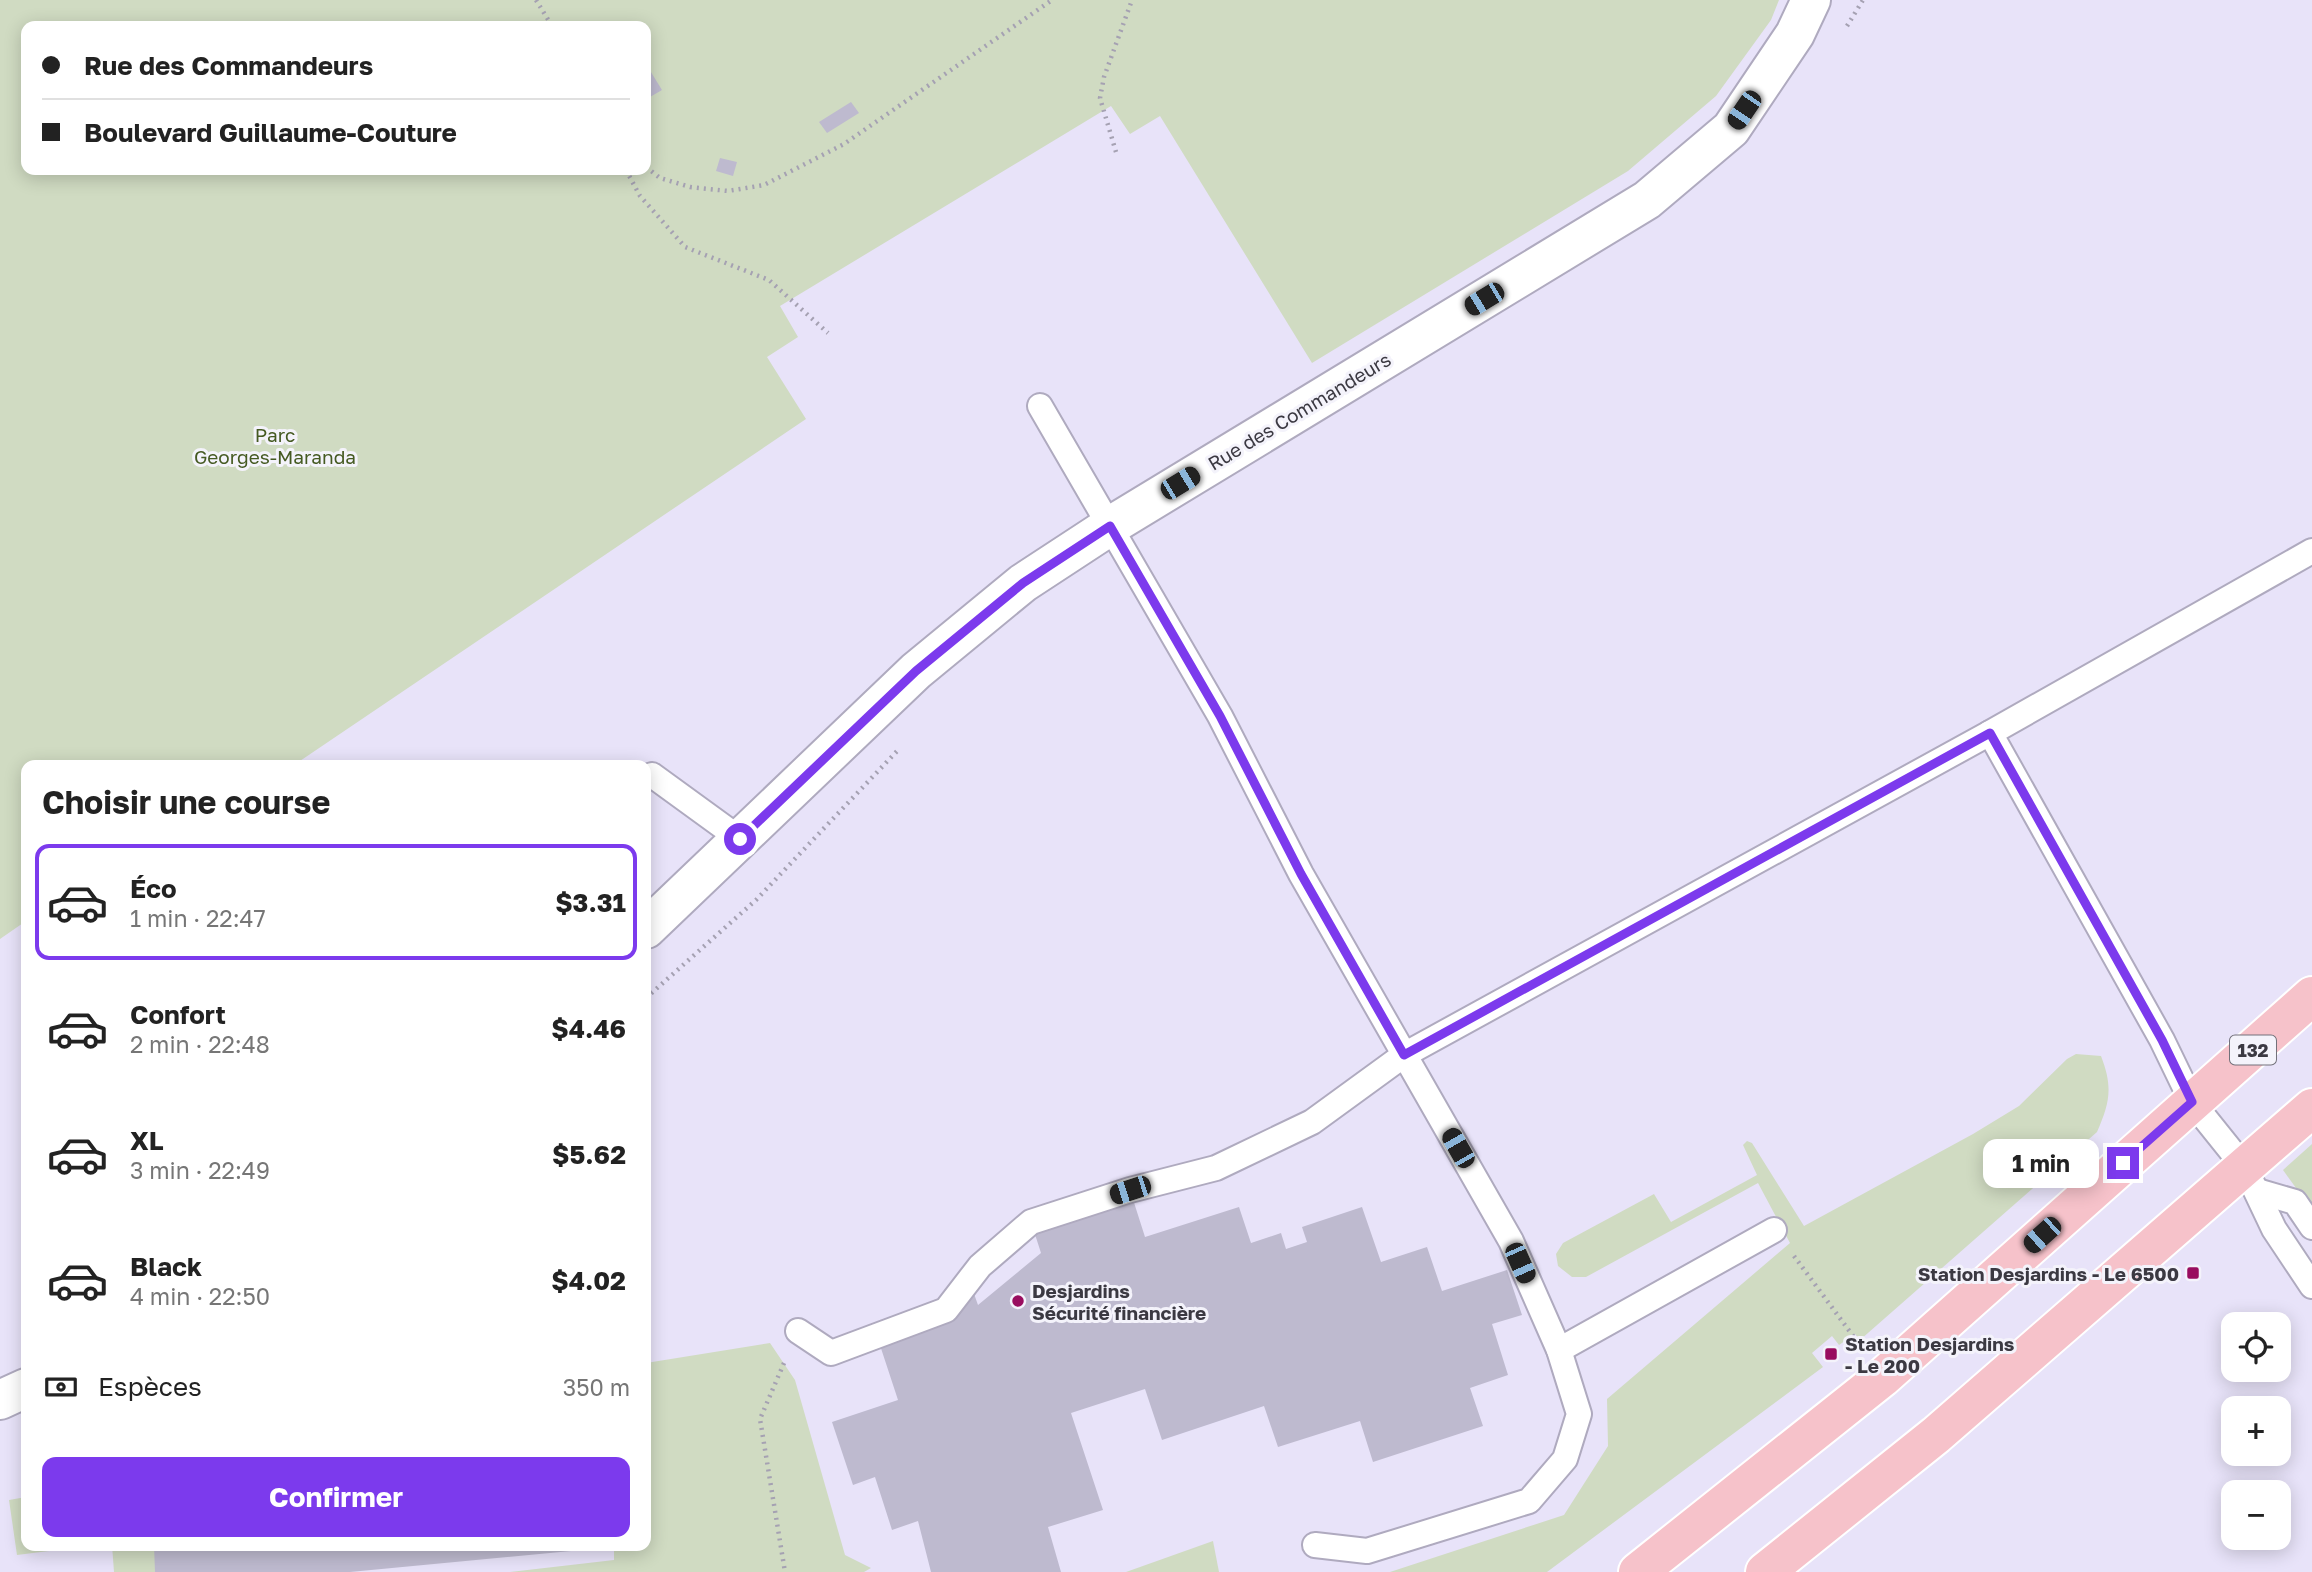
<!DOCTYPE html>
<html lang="fr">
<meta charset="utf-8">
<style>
body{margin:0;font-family:"Golos Text",sans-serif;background:#f2f2f2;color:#222;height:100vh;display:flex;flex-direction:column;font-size:26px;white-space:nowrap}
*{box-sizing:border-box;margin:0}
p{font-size:23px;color:#767676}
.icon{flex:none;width:38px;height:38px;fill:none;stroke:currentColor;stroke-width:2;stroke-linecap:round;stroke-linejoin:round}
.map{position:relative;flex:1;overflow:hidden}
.side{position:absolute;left:21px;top:760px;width:630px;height:791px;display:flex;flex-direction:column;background:#fff;border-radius:14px;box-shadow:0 4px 18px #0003}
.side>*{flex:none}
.guide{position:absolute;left:21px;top:21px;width:630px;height:154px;border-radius:14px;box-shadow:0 4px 18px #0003;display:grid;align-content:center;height:154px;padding:0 21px;background:#fff}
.buttons{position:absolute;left:2221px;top:1312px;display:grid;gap:14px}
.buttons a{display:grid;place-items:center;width:70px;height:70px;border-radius:14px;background:#fff;box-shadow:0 4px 18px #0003;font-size:35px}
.end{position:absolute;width:32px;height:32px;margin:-16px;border:9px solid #7c3aed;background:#fff;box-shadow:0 0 0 4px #fff}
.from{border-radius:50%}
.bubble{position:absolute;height:49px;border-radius:14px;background:#fff;box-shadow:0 4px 18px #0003;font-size:23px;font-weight:700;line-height:49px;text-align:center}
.car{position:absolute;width:21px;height:42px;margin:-21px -10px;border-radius:9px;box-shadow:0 0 5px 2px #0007;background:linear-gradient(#222 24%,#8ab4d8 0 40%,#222 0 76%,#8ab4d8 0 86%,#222 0)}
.guide b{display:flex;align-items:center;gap:24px;height:66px;font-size:26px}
.guide b+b{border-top:2px solid #e0e0e0}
.guide i{width:18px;height:18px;background:#222}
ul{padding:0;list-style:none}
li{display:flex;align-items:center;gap:21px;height:116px;margin:0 14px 10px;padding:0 7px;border:4px solid transparent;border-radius:14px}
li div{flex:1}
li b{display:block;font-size:26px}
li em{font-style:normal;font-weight:700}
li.selected{border-color:#7c3aed}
li>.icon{width:63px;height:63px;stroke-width:1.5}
h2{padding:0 21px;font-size:32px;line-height:84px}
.pay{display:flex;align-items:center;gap:18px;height:77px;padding:0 21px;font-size:26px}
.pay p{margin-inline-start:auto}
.button{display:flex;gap:14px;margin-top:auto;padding:14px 21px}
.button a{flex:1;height:80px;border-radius:14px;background:#7c3aed;color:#fff;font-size:28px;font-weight:700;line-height:80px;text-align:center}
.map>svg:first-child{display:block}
.green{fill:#d0dbc2;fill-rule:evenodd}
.building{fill:#bebacf}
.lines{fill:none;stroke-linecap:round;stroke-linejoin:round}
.lane-casing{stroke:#afaabf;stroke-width:28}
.street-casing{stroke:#afaabf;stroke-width:42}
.primary-casing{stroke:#fff;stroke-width:42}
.path{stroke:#a5a1b2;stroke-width:4.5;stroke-dasharray:2 5;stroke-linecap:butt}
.lane{stroke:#fff;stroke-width:24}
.street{stroke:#fff;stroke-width:38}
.primary{stroke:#f6c2ca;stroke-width:38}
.route{stroke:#7c3aed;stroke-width:9}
.poi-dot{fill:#990d5f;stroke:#f4f3fb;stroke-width:2.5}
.labels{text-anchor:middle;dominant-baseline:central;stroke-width:6;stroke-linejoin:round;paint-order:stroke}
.shield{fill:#f4f3fb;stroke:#72717a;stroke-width:2}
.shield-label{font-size:18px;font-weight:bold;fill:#3b3942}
.street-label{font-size:19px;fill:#3b3942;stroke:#f4f3fb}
.park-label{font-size:19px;fill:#455a22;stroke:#f4f3fb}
.poi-label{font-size:19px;font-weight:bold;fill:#3b3942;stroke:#f4f3fb;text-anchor:start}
</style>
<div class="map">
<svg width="2312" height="1572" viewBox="0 0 2312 1572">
<rect width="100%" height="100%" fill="#e8e3f9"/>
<g class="green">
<path d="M0,0H1779L1771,20L1716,96L1628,171L1312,363L1160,116L1130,134L1111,106L780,306L798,337L767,357L806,419L294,765H26V921L0,939ZM26,26H646V170H26Z"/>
<path d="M2076,1054L2101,1056C2113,1087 2110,1102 2097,1132L1860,1340L1855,1334L1839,1345L1832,1336L1812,1353L1823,1367L1547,1572H1390L1564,1515L1608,1446L1607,1399L1790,1243L1758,1183L1586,1277H1572L1558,1266L1556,1254L1563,1243L1654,1194L1671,1222L1757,1175L1743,1145L1747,1141L1752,1143L1804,1226L1973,1134L2019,1106L2067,1059Z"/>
<path d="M2312,1144V1210L2283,1170Z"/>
<path d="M770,1343L795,1380L845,1555L871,1568L864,1572H510L614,1560V1545H646V1363Z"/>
<path d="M26,1497V1545H97L17,1555L9,1500Z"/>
<path d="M1213,1541L1219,1572H1126Z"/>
<path d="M112,1545H155L157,1572H114Z"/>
</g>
<g class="building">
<path d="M646,64L662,90L650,97L646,90Z"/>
<path d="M851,102L859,113L827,133L819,122Z"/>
<path d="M720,158L737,162L733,176L716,171Z"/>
<path d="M1130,1190L1145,1237L1239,1207L1251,1243L1281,1233L1286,1249L1307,1242L1302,1227L1362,1207L1381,1262L1427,1247L1442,1291L1507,1270L1522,1315L1492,1324L1508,1375L1470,1388L1483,1426L1373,1462L1360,1421L1278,1447L1264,1406L1162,1440L1145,1389L1071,1413L1103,1510L1048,1527L1061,1572H931L918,1521L892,1530L875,1477L853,1485L832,1422L898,1400L873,1324L973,1291L978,1305L1041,1253L1031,1222Z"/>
<path d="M154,1545H592V1549L350,1572H155Z"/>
</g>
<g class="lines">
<g class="lane-casing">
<g id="lane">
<path d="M1040,406L1220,716L1301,874L1511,1241L1559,1350L1579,1414L1565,1459L1529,1501L1367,1551L1315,1545"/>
<path d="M1990,733L2312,551"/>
<path d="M652,775L740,839"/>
<path d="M2257,1191L2295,1202L2312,1227"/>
<path d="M798,1331L831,1353L946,1310L980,1266L1031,1222L1130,1190L1216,1168L1312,1122L1404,1055L1990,733L2162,1040L2192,1102L2245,1168L2274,1229L2312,1286"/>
<path d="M1559,1350L1774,1230"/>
</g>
</g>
<g class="street-casing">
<g id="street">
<path d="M646,929L916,671L1023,583L1110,526L1647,200L1731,129L1795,34L1811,0"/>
<path d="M0,1400L26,1388"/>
</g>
</g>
<g class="primary-casing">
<g id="primary">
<path d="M1638,1572L1882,1378L2312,996"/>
<path d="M1765,1572L1936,1435L2312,1108"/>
</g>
</g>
<g class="path">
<path d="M536,0L552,26"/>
<path d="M1847,26L1863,0"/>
<path d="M1116,152L1100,98L1104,77L1132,0"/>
<path d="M646,167L660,178L690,187L728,191L764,185L844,144L1052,0"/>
<path d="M626,170L640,196L685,247L769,280L828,333"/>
<path d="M646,998L756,900L899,749"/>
<path d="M1794,1256L1859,1344"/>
<path d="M784,1363L760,1419L785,1572"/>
</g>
<use href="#lane" class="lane"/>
<use href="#street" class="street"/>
<use href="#primary" class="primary"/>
</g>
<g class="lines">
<path class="route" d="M740,839L916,671L1023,583L1110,526L1220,716L1301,874L1404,1055L1990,733L2162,1040L2192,1102L2123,1163"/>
</g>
<g class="poi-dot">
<rect x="2186" y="1266" width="14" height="14" rx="3.5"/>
<circle cx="1018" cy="1301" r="7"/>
<rect x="1824" y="1347" width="14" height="14" rx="3.5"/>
</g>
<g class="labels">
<rect class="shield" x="2230" y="1035.5" width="46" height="29" rx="5"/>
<g class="shield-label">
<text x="2253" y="1050">132</text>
</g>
<g class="street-label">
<text transform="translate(1299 411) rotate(-31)">Rue des Commandeurs</text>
</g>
<g class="park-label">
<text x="275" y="434">Parc<tspan x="275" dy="22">Georges-Maranda</tspan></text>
</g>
<g class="poi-label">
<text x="2179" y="1273" text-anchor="end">Station Desjardins - Le 6500</text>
<text x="1032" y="1290">Desjardins<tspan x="1032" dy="22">Sécurité financière</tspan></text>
<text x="1845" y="1343">Station Desjardins<tspan x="1845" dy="22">- Le 200</tspan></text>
</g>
</g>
</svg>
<div class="buttons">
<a><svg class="icon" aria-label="locate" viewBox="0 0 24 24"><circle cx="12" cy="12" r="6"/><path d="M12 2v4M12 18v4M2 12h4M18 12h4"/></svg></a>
<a>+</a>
<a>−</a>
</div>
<i class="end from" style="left:740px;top:839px"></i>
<i class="end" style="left:2123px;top:1163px"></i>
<div class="bubble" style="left:1983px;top:1139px;width:116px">1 min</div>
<i class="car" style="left:1744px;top:110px;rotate:214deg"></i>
<i class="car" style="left:1484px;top:299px;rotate:239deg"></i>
<i class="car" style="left:1180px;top:483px;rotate:59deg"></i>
<i class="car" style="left:1458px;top:1148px;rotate:330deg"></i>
<i class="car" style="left:1130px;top:1190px;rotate:252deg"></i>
<i class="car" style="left:2042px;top:1235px;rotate:228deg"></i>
<i class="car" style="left:1520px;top:1263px;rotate:156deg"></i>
<div class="guide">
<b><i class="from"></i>Rue des Commandeurs</b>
<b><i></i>Boulevard Guillaume-Couture</b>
</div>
<section class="side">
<h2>Choisir une course</h2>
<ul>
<li class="selected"><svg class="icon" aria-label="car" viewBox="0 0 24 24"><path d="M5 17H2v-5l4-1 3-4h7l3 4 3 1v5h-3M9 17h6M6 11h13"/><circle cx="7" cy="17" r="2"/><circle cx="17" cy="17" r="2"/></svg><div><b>Éco</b><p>1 min · 22:47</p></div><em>$3.31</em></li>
<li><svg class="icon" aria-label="car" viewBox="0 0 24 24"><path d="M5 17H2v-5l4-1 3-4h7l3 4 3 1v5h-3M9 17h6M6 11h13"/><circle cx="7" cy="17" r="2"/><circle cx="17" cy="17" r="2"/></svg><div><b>Confort</b><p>2 min · 22:48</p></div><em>$4.46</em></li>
<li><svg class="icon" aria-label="car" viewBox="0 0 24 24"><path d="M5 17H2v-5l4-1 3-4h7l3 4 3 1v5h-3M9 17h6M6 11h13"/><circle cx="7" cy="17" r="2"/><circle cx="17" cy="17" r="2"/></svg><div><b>XL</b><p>3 min · 22:49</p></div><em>$5.62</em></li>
<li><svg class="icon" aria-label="car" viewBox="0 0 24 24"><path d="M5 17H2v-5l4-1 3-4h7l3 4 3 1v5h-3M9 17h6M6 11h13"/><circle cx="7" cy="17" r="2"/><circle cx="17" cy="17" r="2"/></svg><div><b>Black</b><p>4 min · 22:50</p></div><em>$4.02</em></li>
</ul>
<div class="pay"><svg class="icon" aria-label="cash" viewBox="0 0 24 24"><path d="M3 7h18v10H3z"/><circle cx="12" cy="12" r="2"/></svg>Espèces<p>350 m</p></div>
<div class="button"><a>Confirmer</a></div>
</section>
</div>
